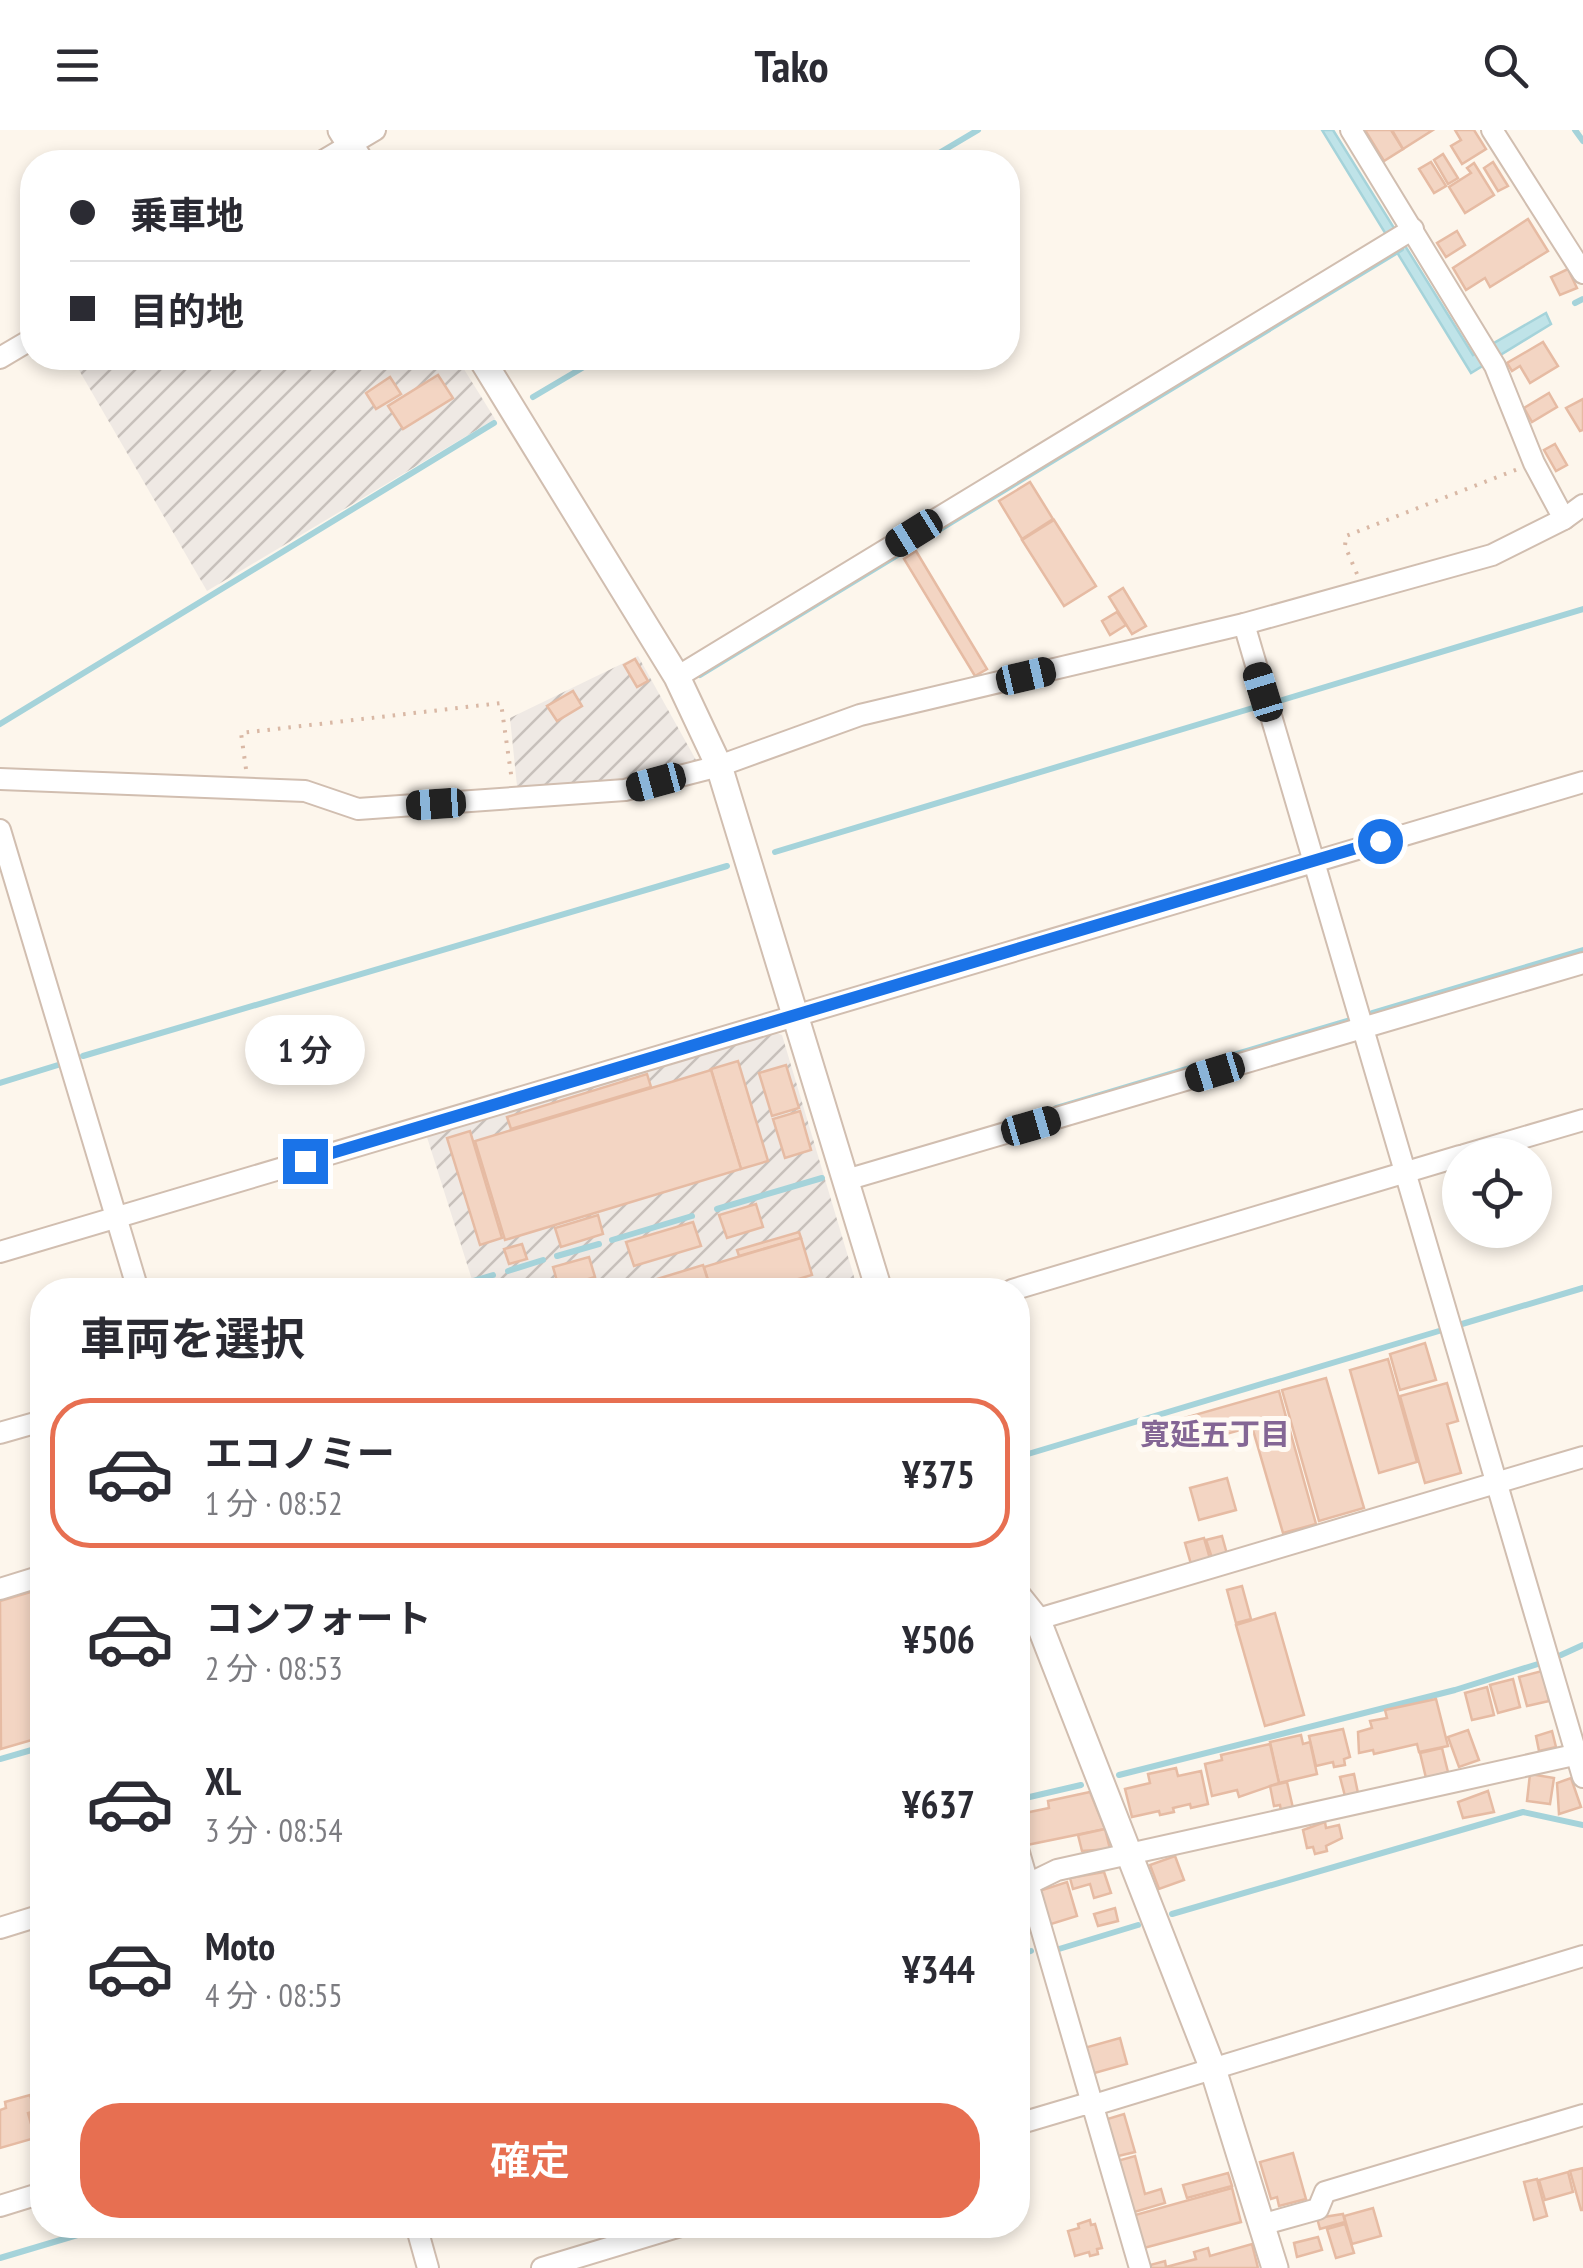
<!DOCTYPE html>
<html lang="ja">
<meta charset="utf-8">
<style>
body{margin:0;font-family:"PT Sans Narrow","Noto Sans JP",sans-serif;background:#f7f7f7;color:#2b2b33;height:100vh;display:flex;flex-direction:column;font-size:38px;white-space:nowrap}
*{box-sizing:border-box;margin:0}
p{font-size:32px;color:#7c7c81}
.icon{flex:none;width:55px;height:55px;fill:none;stroke:currentColor;stroke-width:2;stroke-linecap:round;stroke-linejoin:round}
.map{position:relative;flex:1;overflow:hidden}
.details{position:absolute;left:30px;top:1148px;width:1000px;height:960px;display:flex;flex-direction:column;background:#fff;border-radius:40px;box-shadow:0 5px 15px #0003}
.details>*{flex:none}
.hud{position:absolute;left:20px;top:20px;width:1000px;height:220px;border-radius:40px;box-shadow:0 5px 15px #0003;display:grid;align-content:center;height:220px;padding:0 50px;background:#fff}
.tools{position:absolute;left:1442px;top:1008px;display:grid;gap:20px}
.tools a{display:grid;place-items:center;width:110px;height:110px;border-radius:50%;background:#fff;box-shadow:0 5px 15px #0003;font-size:50px}
.end{position:absolute;width:45px;height:45px;margin:-22px;border:12px solid #1a73e8;background:#fff;box-shadow:0 0 0 5px #fff}
.from{border-radius:50%}
.bubble{position:absolute;height:70px;border-radius:35px;background:#fff;box-shadow:0 5px 15px #0003;font-size:32px;font-weight:600;line-height:70px;text-align:center}
.car{position:absolute;width:30px;height:60px;margin:-30px -15px;border-radius:12px;box-shadow:0 0 8px 2px #0007;background:linear-gradient(#222 24%,#8ab4d8 0 40%,#222 0 76%,#8ab4d8 0 86%,#222 0)}
.hud b{display:flex;align-items:center;gap:35px;height:95px;font-size:38px}
.hud b+b{border-top:2px solid #e1e1e2}
.hud i{width:25px;height:25px;background:#2b2b33}
ul{padding:0;list-style:none}
li{display:flex;align-items:center;gap:30px;height:150px;margin:0 20px 15px;padding:0 30px;border:5px solid transparent;border-radius:40px}
li div{flex:1}
li b{display:block;font-size:38px}
li em{font-style:normal;font-weight:600}
li.active{border-color:#e76f51}
li>.icon{width:90px;height:90px;stroke-width:1.5}
h2{padding:0 50px;font-size:45px;line-height:120px}
.primary-button{display:flex;gap:20px;margin-top:auto;padding:20px 50px}
.primary-button a{flex:1;height:115px;border-radius:40px;background:#e76f51;color:#fff;font-size:40px;font-weight:600;line-height:115px;text-align:center}
header{display:flex;justify-content:space-between;align-items:center;height:130px;padding:0 50px;background:#fff;font-size:45px;font-weight:600}
.map>svg:first-child{display:block}
.industrial{fill:url(#industrial-furrows)}
.water{fill:#bfe3e8;stroke:#a5d3da;stroke-width:2.5}
.lines{fill:none;stroke-linecap:round;stroke-linejoin:round}
.stream{stroke:#a5d3da;stroke-width:6}
.building{fill:#f3d5c3;stroke:#e6bba3;stroke-width:2.5}
.minor-casing{stroke:#d1beb0;stroke-width:24}
.tertiary-casing{stroke:#d1beb0;stroke-width:29}
.path{stroke:#d9b8a5;stroke-width:4;stroke-dasharray:2.5 8;stroke-linecap:butt}
.minor{stroke:#fff;stroke-width:20}
.tertiary{stroke:#fff;stroke-width:25}
.route{stroke:#1a73e8;stroke-width:12}
.labels{text-anchor:middle;dominant-baseline:central;stroke-width:10;stroke-linejoin:round;paint-order:stroke}
.neighbourhood-label{font-size:30px;font-weight:bold;fill:#846695;stroke:#fffaf3}
</style>
<header><svg class="icon" aria-label="menu" viewBox="0 0 24 24"><path d="M4 6h16M4 12h16M4 18h16"/></svg>Tako<svg class="icon" aria-label="search" viewBox="0 0 24 24"><circle cx="10" cy="10" r="6"/><path d="M15 15l6 6"/></svg></header>
<div class="map">
<svg width="1583" height="2138" viewBox="0 0 1583 2138">
<defs>
<pattern id="industrial-furrows" width="10" height="10" patternUnits="userSpaceOnUse" patternTransform="scale(2.5)"><rect width="10" height="10" fill="#efe9e4"/><path d="M-1 1l2-2M0 10L10 0M9 11l2-2" fill="none" stroke="#c7c0bb"/></pattern>
</defs>
<rect width="100%" height="100%" fill="#fdf6ec"/>
<g class="industrial">
<path d="M72,228H457L495,289L207,461Z"/>
<path d="M638,526L696,630L693,638L624,654L521,661L517,656L510,588Z"/>
<path d="M773,902L782,905L858,1160H456L473,1153L426,1004Z"/>
</g>
<path class="water" d="M1322,0H1333L1473,225L1546,183L1551,194L1471,243Z"/>
<g class="lines">
<g class="stream">
<path d="M1575,0L1583,11"/>
<path d="M924,32L978,0"/>
<path d="M1575,173L1583,169"/>
<path d="M533,267L599,228"/>
<path d="M700,545L1401,119"/>
<path d="M1279,571L1583,479"/>
<path d="M0,594L494,293"/>
<path d="M775,722L1256,577"/>
<path d="M1372,883L1583,820"/>
<path d="M83,926L727,736"/>
<path d="M0,953L58,935"/>
<path d="M1056,978L1350,890"/>
<path d="M717,1079L822,1048"/>
<path d="M612,1110L692,1086"/>
<path d="M557,1126L599,1114"/>
<path d="M508,1141L543,1130"/>
<path d="M443,1160L493,1145"/>
<path d="M1462,1194L1583,1158"/>
<path d="M1018,1327L1439,1201"/>
<path d="M1561,1525L1583,1515"/>
<path d="M0,1629L42,1617"/>
<path d="M1119,1645L1455,1560L1538,1534"/>
<path d="M1021,1669L1081,1655"/>
<path d="M1172,1784L1523,1682L1583,1695"/>
<path d="M1059,1819L1138,1795"/>
<path d="M1018,1825L1031,1821"/>
<path d="M0,2128L111,2095"/>
</g>
</g>
<g class="building">
<path d="M1365,0H1391L1403,19L1384,31Z"/>
<path d="M1392,0H1433L1403,19Z"/>
<path d="M1455,0H1474L1486,19L1462,34L1451,16L1461,10Z"/>
<path d="M1443,24L1458,48L1448,54L1434,30Z"/>
<path d="M1431,32L1446,56L1434,63L1419,39Z"/>
<path d="M1493,32L1508,56L1498,61L1484,38Z"/>
<path d="M1474,33L1494,65L1465,83L1449,57L1471,43L1467,38Z"/>
<path d="M1528,89L1548,121L1490,157L1485,148L1466,160L1453,138Z"/>
<path d="M1457,101L1465,115L1446,127L1437,113Z"/>
<path d="M1568,139L1577,158L1560,165L1551,147Z"/>
<path d="M1543,212L1558,236L1530,253L1520,236L1512,241L1507,233Z"/>
<path d="M438,245L453,268L403,299L388,276Z"/>
<path d="M390,247L401,264L376,279L366,263Z"/>
<path d="M1549,263L1557,277L1532,292L1524,278Z"/>
<path d="M1583,269V300L1580,301L1566,278Z"/>
<path d="M1555,314L1567,335L1556,341L1544,320Z"/>
<path d="M1030,352L1053,389L1022,409L999,371Z"/>
<path d="M1054,390L1096,456L1064,476L1022,410Z"/>
<path d="M916,421L987,539L975,546L904,429Z"/>
<path d="M1123,458L1146,496L1132,504L1109,467Z"/>
<path d="M1117,482L1126,495L1110,505L1102,491Z"/>
<path d="M635,529L648,551L637,557L624,535Z"/>
<path d="M573,561L582,576L557,591L547,576Z"/>
<path d="M738,931L768,1031L741,1039L711,939Z"/>
<path d="M786,935L799,978L772,986L759,943Z"/>
<path d="M711,940L741,1039L505,1110L475,1011Z"/>
<path d="M647,944L651,957L511,999L507,987Z"/>
<path d="M800,981L811,1020L785,1028L773,989Z"/>
<path d="M470,1001L502,1108L480,1115L447,1008Z"/>
<path d="M756,1074L763,1097L727,1108L719,1085Z"/>
<path d="M598,1085L603,1104L561,1117L555,1098Z"/>
<path d="M693,1092L701,1116L634,1136L626,1112Z"/>
<path d="M799,1102L801,1108L739,1126L737,1120Z"/>
<path d="M801,1108L812,1145L761,1160H711L704,1137Z"/>
<path d="M522,1114L527,1129L509,1134L504,1119Z"/>
<path d="M589,1127L595,1147L559,1158L553,1137Z"/>
<path d="M703,1135L711,1160H621Z"/>
<path d="M1425,1213L1436,1250L1400,1260L1390,1224Z"/>
<path d="M1388,1229L1417,1332L1379,1343L1350,1240Z"/>
<path d="M1326,1248L1364,1378L1319,1391L1282,1260Z"/>
<path d="M1447,1253L1458,1291L1447,1294L1461,1343L1425,1353L1400,1266Z"/>
<path d="M1279,1261L1286,1287L1184,1316L1177,1290Z"/>
<path d="M1287,1290L1316,1394L1283,1403L1253,1300Z"/>
<path d="M1227,1348L1236,1380L1199,1390L1190,1358Z"/>
<path d="M1222,1406L1227,1424L1212,1428L1206,1410Z"/>
<path d="M1204,1408L1210,1429L1191,1434L1185,1413Z"/>
<path d="M1242,1456L1251,1489L1236,1493L1227,1460Z"/>
<path d="M34,1461L42,1490V1607L1,1619L0,1471Z"/>
<path d="M1275,1483L1304,1585L1265,1596L1236,1495Z"/>
<path d="M1542,1541L1549,1571L1527,1576L1519,1547Z"/>
<path d="M1513,1549L1520,1577L1498,1583L1490,1555Z"/>
<path d="M1487,1557L1494,1585L1472,1590L1465,1563Z"/>
<path d="M1436,1569L1448,1616L1419,1622L1417,1614L1374,1624L1373,1620L1359,1623L1358,1602L1372,1598L1370,1591L1387,1588L1385,1580Z"/>
<path d="M1343,1599L1350,1627L1344,1629L1345,1635L1334,1637L1333,1632L1316,1636L1309,1606Z"/>
<path d="M1468,1600L1479,1630L1459,1637L1448,1607Z"/>
<path d="M1552,1601L1556,1617L1539,1621L1536,1606Z"/>
<path d="M1301,1605L1303,1614L1310,1612L1317,1644L1279,1653L1270,1612Z"/>
<path d="M1270,1614L1279,1653L1239,1667L1237,1660L1212,1666L1205,1634L1222,1630L1221,1625Z"/>
<path d="M1442,1618L1448,1642L1426,1648L1420,1623Z"/>
<path d="M1176,1638L1178,1646L1201,1641L1208,1674L1191,1678L1190,1674L1173,1678L1174,1682L1160,1685L1159,1681L1132,1687L1125,1659L1150,1653L1148,1644Z"/>
<path d="M1354,1644L1358,1663L1345,1666L1340,1647Z"/>
<path d="M1530,1644L1554,1648L1550,1674L1527,1671Z"/>
<path d="M1571,1648L1581,1677L1559,1684L1557,1653Z"/>
<path d="M1287,1652L1293,1678L1281,1681L1280,1675L1274,1676L1270,1656Z"/>
<path d="M1488,1661L1494,1682L1463,1688L1458,1672Z"/>
<path d="M1090,1662L1105,1699L1027,1715L1020,1684L1049,1678L1048,1671Z"/>
<path d="M1325,1692L1326,1698L1339,1695L1342,1708L1326,1716L1327,1721L1315,1724L1313,1717L1307,1718L1303,1700Z"/>
<path d="M1105,1699L1110,1719L1082,1721L1078,1705Z"/>
<path d="M1175,1726L1184,1750L1159,1759L1150,1735Z"/>
<path d="M1104,1742L1111,1763L1094,1768L1090,1754L1073,1759L1070,1748Z"/>
<path d="M1067,1752L1077,1786L1048,1795L1039,1761Z"/>
<path d="M1115,1778L1118,1791L1098,1796L1094,1784Z"/>
<path d="M1120,1908L1127,1934L1091,1944L1084,1918Z"/>
<path d="M30,1965L35,1981L28,1983L35,2008L0,2018V1980L6,1978L5,1972Z"/>
<path d="M42,1969V2015H40L29,1984L36,1982L33,1972Z"/>
<path d="M1124,1984L1135,2022L1114,2027L1104,1990Z"/>
<path d="M1293,2023L1306,2069L1279,2076L1277,2067L1271,2069L1260,2032Z"/>
<path d="M1135,2026L1145,2064L1161,2059L1165,2073L1131,2083L1117,2031Z"/>
<path d="M1583,2038V2080H1581L1570,2041Z"/>
<path d="M1568,2042L1573,2062L1545,2070L1539,2050Z"/>
<path d="M1228,2043L1232,2056L1187,2068L1183,2055Z"/>
<path d="M1537,2049L1547,2086L1534,2090L1524,2052Z"/>
<path d="M1232,2058L1241,2092L1144,2118L1135,2085Z"/>
<path d="M1373,2078L1381,2106L1352,2114L1344,2086Z"/>
<path d="M1343,2084L1345,2092L1320,2099L1317,2088Z"/>
<path d="M1090,2090L1091,2095L1095,2094L1102,2118L1097,2119L1098,2124L1090,2126L1089,2122L1075,2126L1068,2101L1079,2098L1078,2094Z"/>
<path d="M1345,2094L1354,2123L1336,2128L1327,2099Z"/>
<path d="M1318,2107L1322,2120L1297,2127L1294,2113Z"/>
<path d="M1252,2114L1258,2138H1151L1150,2135L1165,2131L1166,2137L1196,2129L1194,2122L1208,2118L1210,2126Z"/>
</g>
<g class="lines">
<g class="minor-casing">
<g id="minor">
<path d="M1351,0L1495,236L1534,333L1564,389"/>
<path d="M1492,0L1583,143"/>
<path d="M321,32L375,0"/>
<path d="M0,228L32,209"/>
<path d="M1244,494L1583,1647"/>
<path d="M677,547L1413,99"/>
<path d="M0,649L305,661L358,679L625,660L719,636L860,585L1244,494L1492,425L1564,389L1583,375"/>
<path d="M0,700L138,1160"/>
<path d="M1464,1025L1583,990"/>
<path d="M846,1050L1583,833"/>
<path d="M0,1122L1583,652"/>
<path d="M1012,1160L1460,1026"/>
<path d="M0,1303L42,1291"/>
<path d="M0,1459L42,1446"/>
<path d="M1018,1495L1583,1327"/>
<path d="M1018,1719L1140,2138"/>
<path d="M1018,1759L1057,1740L1583,1623"/>
<path d="M0,1798L42,1785"/>
<path d="M1018,1994L1082,1975H1094L1583,1826"/>
<path d="M0,2076L42,2063"/>
<path d="M416,2095L428,2138"/>
<path d="M1261,2095L1318,2079L1325,2062L1583,1985"/>
<path d="M542,2138L684,2095"/>
</g>
</g>
<g class="tertiary-casing">
<g id="tertiary">
<path d="M341,0L361,32"/>
<path d="M481,228L677,547L719,636L879,1160"/>
<path d="M1018,1466L1038,1491L1213,1939L1275,2138"/>
</g>
</g>
<g class="path">
<path d="M1357,444L1345,416L1346,406L1518,339"/>
<path d="M246,639L241,603L501,573L512,651"/>
</g>
<use href="#minor" class="minor"/>
<use href="#tertiary" class="tertiary"/>
</g>
<g class="lines">
<path class="route" d="M305,1031L1380,711"/>
</g>
<g class="labels">
<g class="neighbourhood-label">
<text x="1215" y="1303">寛延五丁目</text>
</g>
</g>
</svg>
<div class="tools">
<a><svg class="icon" aria-label="locate" viewBox="0 0 24 24"><circle cx="12" cy="12" r="6"/><path d="M12 2v4M12 18v4M2 12h4M18 12h4"/></svg></a>
</div>
<i class="end from" style="left:1380px;top:711px"></i>
<i class="end" style="left:305px;top:1031px"></i>
<div class="bubble" style="left:245px;top:885px;width:120px">1 分</div>
<i class="car" style="left:914px;top:403px;rotate:238deg"></i>
<i class="car" style="left:1026px;top:546px;rotate:77deg"></i>
<i class="car" style="left:1263px;top:562px;rotate:343deg"></i>
<i class="car" style="left:656px;top:652px;rotate:255deg"></i>
<i class="car" style="left:436px;top:674px;rotate:266deg"></i>
<i class="car" style="left:1215px;top:942px;rotate:253deg"></i>
<i class="car" style="left:1031px;top:996px;rotate:74deg"></i>
<div class="hud">
<b><i class="from"></i>乗車地</b>
<b><i></i>目的地</b>
</div>
<section class="details">
<h2>車両を選択</h2>
<ul>
<li class="active"><svg class="icon" aria-label="car" viewBox="0 0 24 24"><path d="M5 17H2v-5l4-1 3-4h7l3 4 3 1v5h-3M9 17h6M6 11h13"/><circle cx="7" cy="17" r="2"/><circle cx="17" cy="17" r="2"/></svg><div><b>エコノミー</b><p>1 分 · 08:52</p></div><em>¥375</em></li>
<li><svg class="icon" aria-label="car" viewBox="0 0 24 24"><path d="M5 17H2v-5l4-1 3-4h7l3 4 3 1v5h-3M9 17h6M6 11h13"/><circle cx="7" cy="17" r="2"/><circle cx="17" cy="17" r="2"/></svg><div><b>コンフォート</b><p>2 分 · 08:53</p></div><em>¥506</em></li>
<li><svg class="icon" aria-label="car" viewBox="0 0 24 24"><path d="M5 17H2v-5l4-1 3-4h7l3 4 3 1v5h-3M9 17h6M6 11h13"/><circle cx="7" cy="17" r="2"/><circle cx="17" cy="17" r="2"/></svg><div><b>XL</b><p>3 分 · 08:54</p></div><em>¥637</em></li>
<li><svg class="icon" aria-label="car" viewBox="0 0 24 24"><path d="M5 17H2v-5l4-1 3-4h7l3 4 3 1v5h-3M9 17h6M6 11h13"/><circle cx="7" cy="17" r="2"/><circle cx="17" cy="17" r="2"/></svg><div><b>Moto</b><p>4 分 · 08:55</p></div><em>¥344</em></li>
</ul>
<div class="primary-button"><a>確定</a></div>
</section>
</div>
